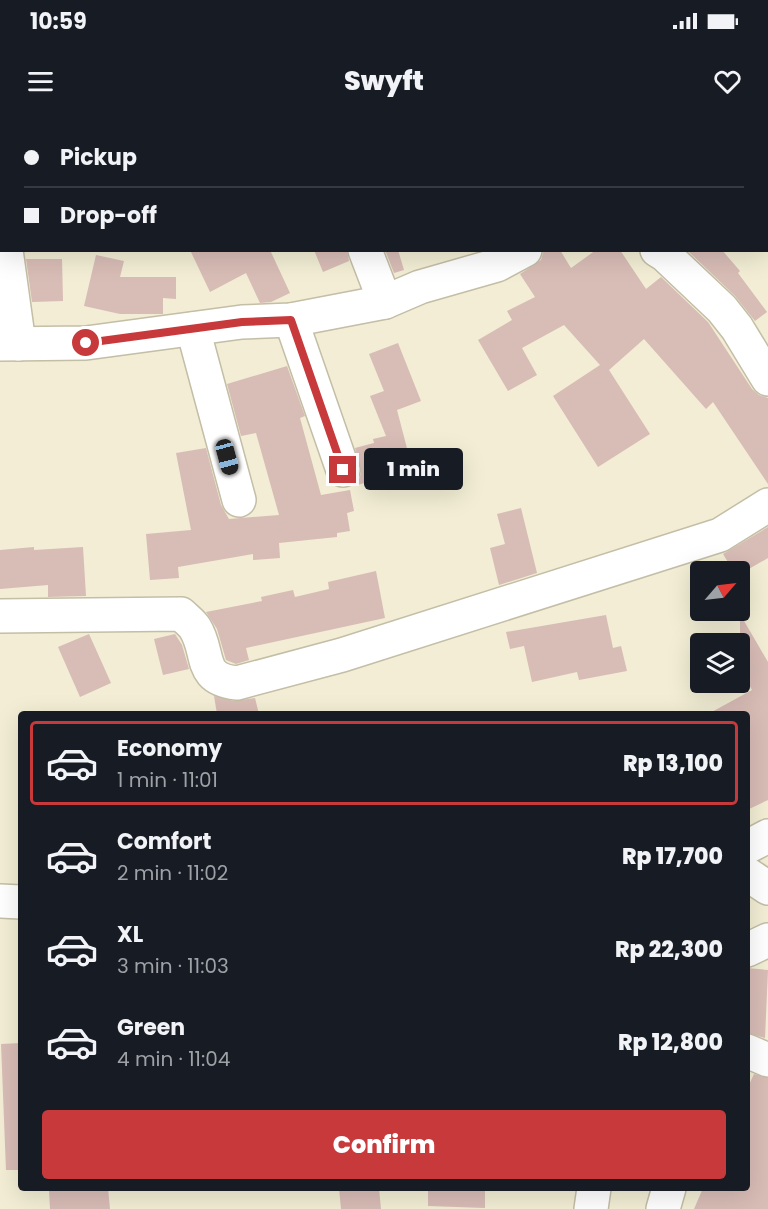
<!DOCTYPE html>
<meta charset="utf-8">
<style>
body{margin:0;font-family:Poppins,sans-serif;background:#20242c;color:#f1f3f6;height:100vh;display:flex;flex-direction:column;font-size:22px;white-space:nowrap}
*{box-sizing:border-box;margin:0}
p{font-size:20px;color:#9ea1a6}
.icon{flex:none;width:33px;height:33px;fill:none;stroke:currentColor;stroke-width:2;stroke-linecap:round;stroke-linejoin:round}
.map{position:relative;flex:1;overflow:hidden}
.drawer{position:absolute;left:18px;top:591px;width:732px;height:480px;display:flex;flex-direction:column;background:#171b24;border-radius:6px;box-shadow:0 6px 24px #0002}
.drawer>*{flex:none}
.top-card{position:absolute;left:0px;top:0px;width:768px;height:132px;box-shadow:0 6px 24px #0002;display:grid;align-content:center;height:132px;padding:0 24px;background:#171b24}
.needle{width:39px;rotate:62deg}
.buttons{position:absolute;left:690px;top:441px;display:grid;gap:12px}
.buttons a{display:grid;place-items:center;width:60px;height:60px;border-radius:6px;background:#171b24;box-shadow:0 6px 24px #0002;font-size:30px}
.end{position:absolute;width:27px;height:27px;margin:-14px;border:8px solid #c8393c;background:#fff;box-shadow:0 0 0 3px #fff}
.from{border-radius:50%}
.bubble{position:absolute;height:42px;border-radius:6px;background:#171b24;box-shadow:0 6px 24px #0002;font-size:20px;font-weight:800;line-height:42px;text-align:center}
.car{position:absolute;width:18px;height:36px;margin:-18px -9px;border-radius:8px;box-shadow:0 0 4px 2px #0007;background:linear-gradient(#222 24%,#8ab4d8 0 40%,#222 0 76%,#8ab4d8 0 86%,#222 0)}
.top-card b{display:flex;align-items:center;gap:21px;height:57px;font-size:22px}
.top-card b+b{border-top:2px solid #363941}
.top-card i{width:15px;height:15px;background:#f1f3f6}
ul{padding:10px 0 0;list-style:none}
li{display:flex;align-items:center;gap:18px;height:84px;margin:0 12px 9px;padding:0 12px;border:3px solid transparent;border-radius:6px}
li div{flex:1}
li b{display:block;font-size:22px}
li em{font-style:normal;font-weight:800}
li.selected{border-color:#c8393c}
li>.icon{width:54px;height:54px;stroke-width:1.5}
.primary-button{display:flex;gap:12px;margin-top:auto;padding:12px 24px}
.primary-button a{flex:1;height:69px;border-radius:6px;background:#c8393c;color:#fff;font-size:24px;font-weight:800;line-height:69px;text-align:center}
.status{display:flex;justify-content:space-between;align-items:center;height:42px;padding:0 30px;background:#171b24;direction:ltr}
.status svg{height:16px;fill:currentColor}
header{display:flex;justify-content:space-between;align-items:center;height:78px;padding:0 24px;background:#171b24;font-size:27px;font-weight:800}
.map>svg:first-child{display:block}
.building{fill:#d8bcb6}
.lines{fill:none;stroke-linecap:round;stroke-linejoin:round}
.minor-casing{stroke:#c3bea6;stroke-width:36}
.minor{stroke:#fff;stroke-width:33}
.route{stroke:#c8393c;stroke-width:8}
</style>
<div class="status"><b>10:59</b><svg viewBox="0 0 49 12"><path d="M0 12V9h3v3zM5 12V6h3v6zM10 12V3h3v9zM15 12V0h3v12zM26 1h20v11H26zM47 4h2v5h-2z"/></svg></div>
<header><svg class="icon" aria-label="menu" viewBox="0 0 24 24"><path d="M4 6h16M4 12h16M4 18h16"/></svg>Swyft<svg class="icon" aria-label="heart" viewBox="0 0 24 24"><path d="M12 20l-8-8c-3-5 5-10 8-4 3-6 11-1 8 4z"/></svg></header>
<div class="map">
<svg width="768" height="1089" viewBox="0 0 768 1089">
<rect width="100%" height="100%" fill="#f2edd4"/>
<g class="building">
<path d="M190,130H270L290,173L271,182L260,183L246,153L210,172Z"/>
<path d="M314,130H347L349,141L323,152Z"/>
<path d="M385,130H398L404,150L394,153Z"/>
<path d="M544,130H560L571,148L596,130H620L646,169L661,157L708,202L752,269L759,275L768,278V364L713,282L706,289L644,219L609,250L650,314L598,347L553,276L600,245L564,205L522,228L537,255L508,271L478,220L512,200L507,191L535,177L520,154L541,140Z"/>
<path d="M722,130L740,151L738,153L767,192L755,201L735,176L689,132Z"/>
<path d="M96,135L124,141L120,157H176V179L163,178V194H120L84,186Z"/>
<path d="M26,139H62L63,181L32,182Z"/>
<path d="M398,223L421,281L397,290L415,359L403,362L400,354L357,365L361,353L355,328L374,323L373,319L386,316L370,276L384,271L369,234Z"/>
<path d="M287,246L305,296L300,298L321,375L350,370L354,391L347,393L350,411L337,413V417L279,423L280,438L253,440V434L178,447L179,458L150,460L146,414L191,410L176,333L206,328L221,385L229,399L279,395L256,313L241,316L227,264Z"/>
<path d="M521,388L537,453L499,465L490,428L505,424L497,394Z"/>
<path d="M768,407V438L740,454L734,452L723,434Z"/>
<path d="M34,427V430L83,427L86,476L48,477V465L0,469V430Z"/>
<path d="M376,451L385,498L246,528L249,540L236,544L226,540L217,509L206,492L262,481L261,477L293,470L295,477L329,469L328,462Z"/>
<path d="M740,494L768,542V680L747,690V594H708L752,570L740,548Z"/>
<path d="M606,495L613,528L621,526L627,551L579,560L577,552L532,562L524,526L510,529L506,512Z"/>
<path d="M89,514L111,563L80,577L58,527Z"/>
<path d="M175,514L182,525L189,549L163,555L154,519Z"/>
<path d="M214,576L234,581L255,578L259,594H217Z"/>
<path d="M747,848L768,850L765,918L747,913Z"/>
<path d="M21,923V1050H6L1,924Z"/>
<path d="M754,954L768,958V1089H694L703,1068H747V969Z"/>
<path d="M108,1068L110,1089H50L49,1070Z"/>
<path d="M339,1068H379L381,1089H341Z"/>
<path d="M428,1068H485V1088L428,1086Z"/>
</g>
<g class="lines">
<g class="minor-casing">
<g id="minor">
<path d="M309,0L310,2"/>
<path d="M766,26L768,24"/>
<path d="M0,85L2,96"/>
<path d="M6,130L19,224"/>
<path d="M365,130L385,182"/>
<path d="M657,130L665,135L722,189L737,208L768,259"/>
<path d="M291,200L343,350"/>
<path d="M193,209L239,380"/>
<path d="M0,224L86,223L242,202L291,200L385,182L420,167L497,145L525,130"/>
<path d="M0,496L181,494C185,498 192,503 195,508C211,534 197,559 237,563L342,535L720,415L768,385"/>
<path d="M747,727L768,716"/>
<path d="M747,754L768,768"/>
<path d="M0,781L21,782"/>
<path d="M747,830L768,820"/>
<path d="M747,931L768,940"/>
<path d="M591,1089L594,1068"/>
<path d="M663,1089L669,1068"/>
</g>
</g>
<use href="#minor" class="minor"/>
</g>
<g class="lines">
<path class="route" d="M86,223L242,202L291,200L343,350"/>
</g>
</svg>
<div class="buttons">
<a><svg class="needle" viewBox="-14 -14 28 28"><path d="M0-13l5 13h-10z" fill="#e53935"/><path d="M0 13l5-13h-10z" fill="#9ea1a6"/></svg></a>
<a><svg class="icon" aria-label="layers" viewBox="0 0 24 24"><path d="M12 4l9 5-9 5-9-5zM3 14l9 5 9-5"/></svg></a>
</div>
<i class="end from" style="left:86px;top:223px"></i>
<i class="end" style="left:343px;top:350px"></i>
<div class="bubble" style="left:364px;top:328px;width:99px">1 min</div>
<i class="car" style="left:227px;top:337px;rotate:165deg"></i>
<div class="top-card">
<b><i class="from"></i>Pickup</b>
<b><i></i>Drop-off</b>
</div>
<section class="drawer">
<ul>
<li class="selected"><svg class="icon" aria-label="car" viewBox="0 0 24 24"><path d="M5 17H2v-5l4-1 3-4h7l3 4 3 1v5h-3M9 17h6M6 11h13"/><circle cx="7" cy="17" r="2"/><circle cx="17" cy="17" r="2"/></svg><div><b>Economy</b><p>1 min · 11:01</p></div><em>Rp 13,100</em></li>
<li><svg class="icon" aria-label="car" viewBox="0 0 24 24"><path d="M5 17H2v-5l4-1 3-4h7l3 4 3 1v5h-3M9 17h6M6 11h13"/><circle cx="7" cy="17" r="2"/><circle cx="17" cy="17" r="2"/></svg><div><b>Comfort</b><p>2 min · 11:02</p></div><em>Rp 17,700</em></li>
<li><svg class="icon" aria-label="car" viewBox="0 0 24 24"><path d="M5 17H2v-5l4-1 3-4h7l3 4 3 1v5h-3M9 17h6M6 11h13"/><circle cx="7" cy="17" r="2"/><circle cx="17" cy="17" r="2"/></svg><div><b>XL</b><p>3 min · 11:03</p></div><em>Rp 22,300</em></li>
<li><svg class="icon" aria-label="car" viewBox="0 0 24 24"><path d="M5 17H2v-5l4-1 3-4h7l3 4 3 1v5h-3M9 17h6M6 11h13"/><circle cx="7" cy="17" r="2"/><circle cx="17" cy="17" r="2"/></svg><div><b>Green</b><p>4 min · 11:04</p></div><em>Rp 12,800</em></li>
</ul>
<div class="primary-button"><a>Confirm</a></div>
</section>
</div>
